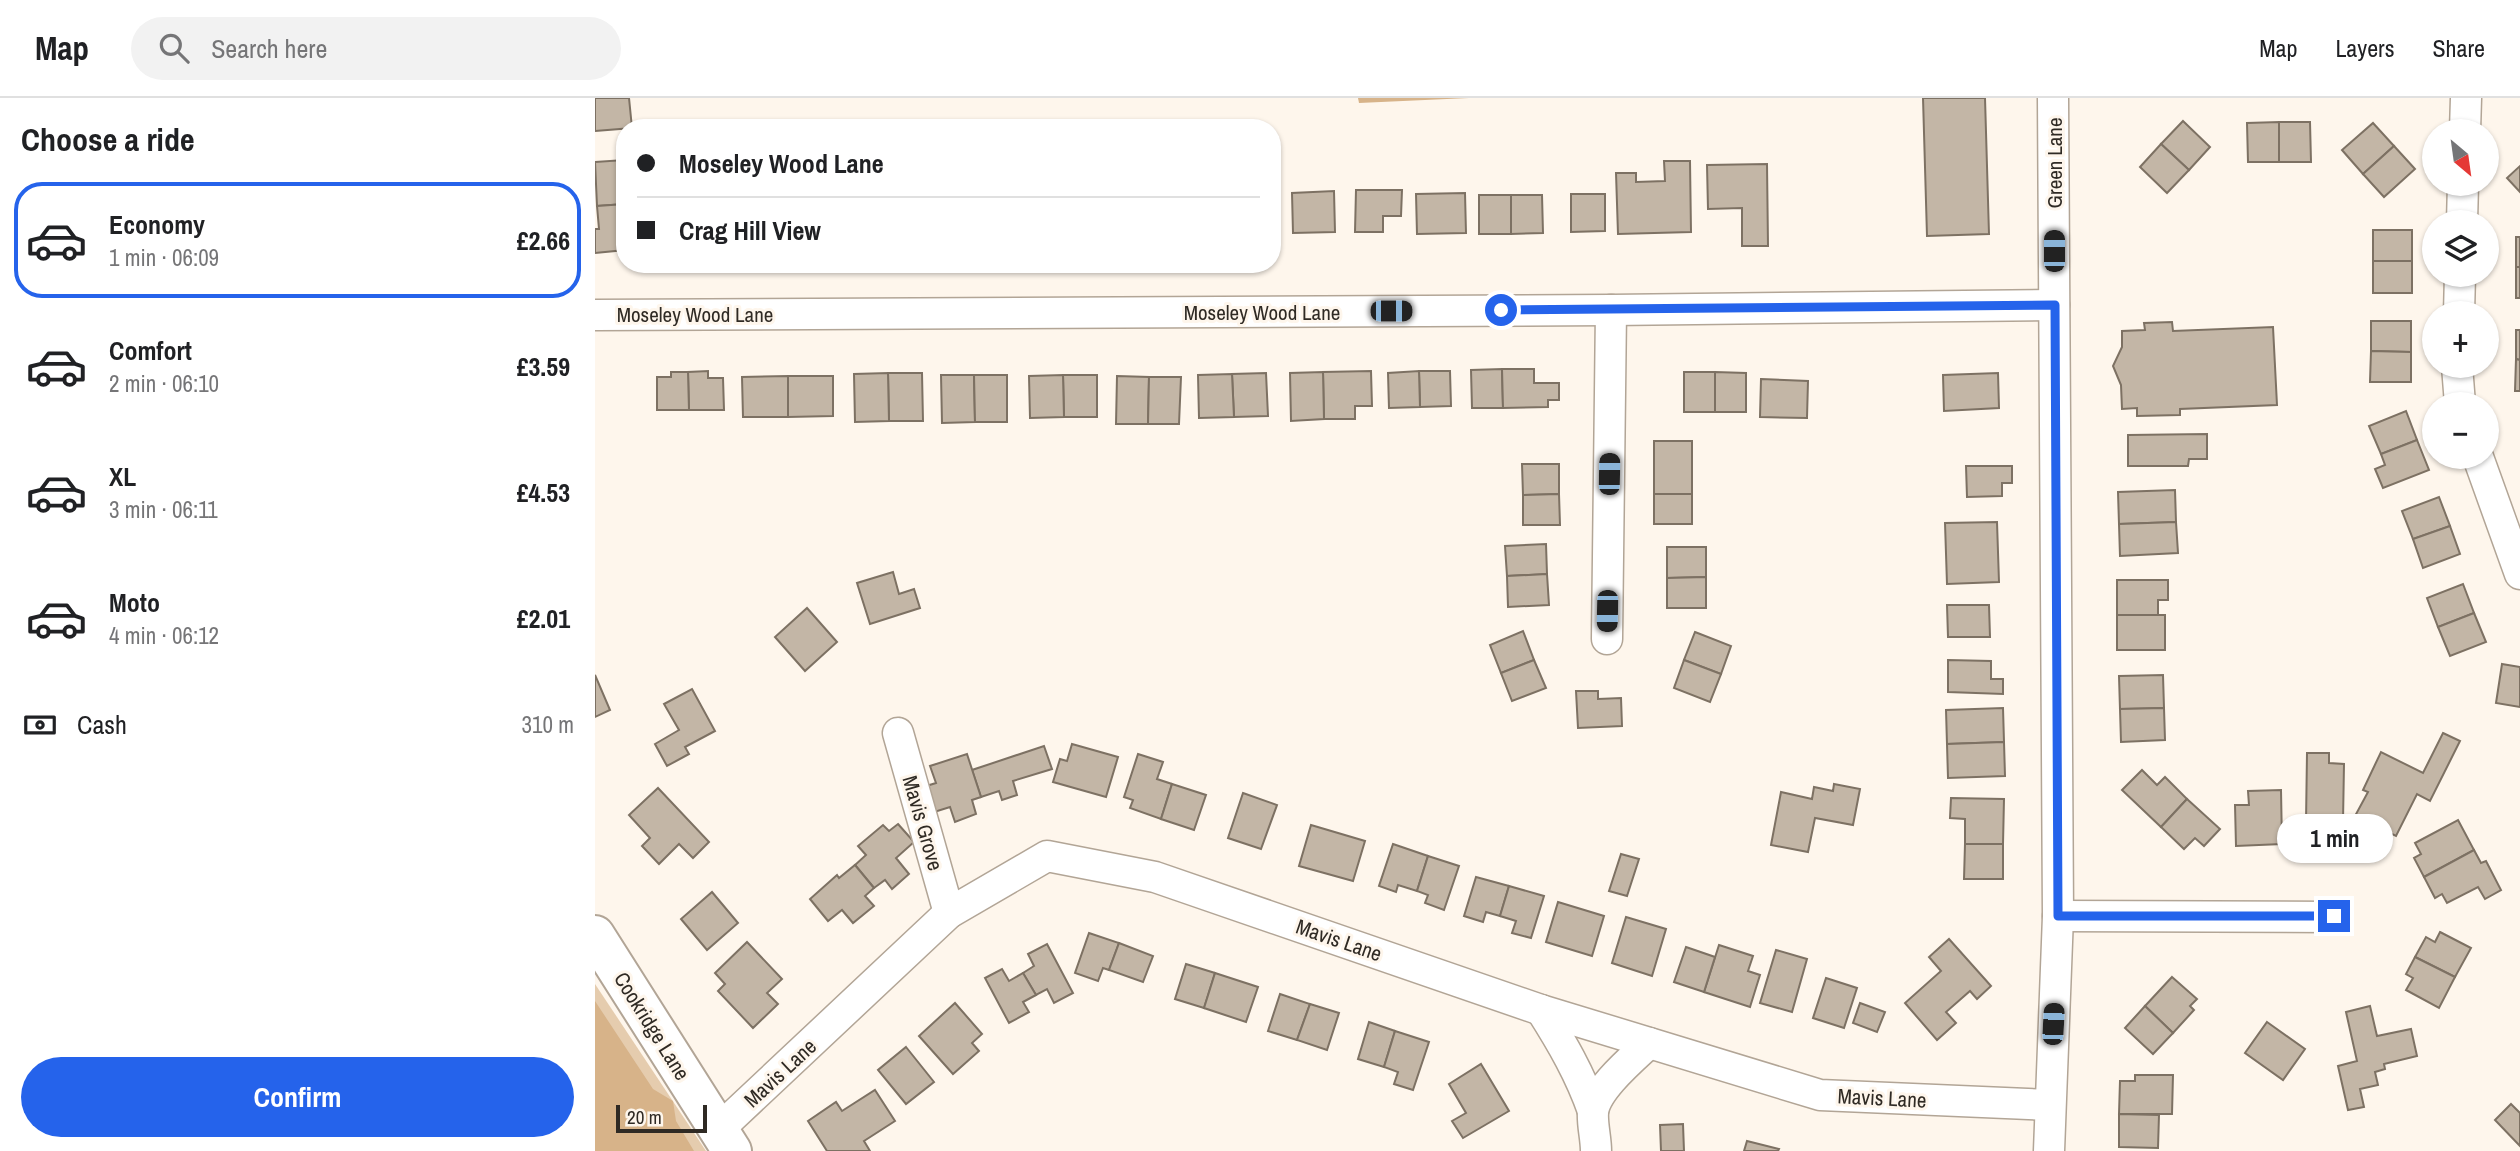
<!DOCTYPE html>
<meta charset="utf-8">
<style>
body{margin:0;font-family:"Archivo Narrow",sans-serif;background:#f2f2f2;color:#202124;height:100vh;display:flex;flex-direction:column;font-size:26px;white-space:nowrap}
*{box-sizing:border-box;margin:0}
p{font-size:23px;color:#757577}
.icon{flex:none;width:38px;height:38px;fill:none;stroke:currentColor;stroke-width:2;stroke-linecap:round;stroke-linejoin:round}
.map{position:relative;flex:1;overflow:hidden}
.panel{display:flex;flex-direction:column;background:#fff;width:595px}
.panel>*{flex:none}
.hud{position:absolute;left:21px;top:21px;width:665px;height:154px;border-radius:28px;box-shadow:0 2px 5px #0004;display:grid;align-content:center;height:154px;padding:0 21px;background:#fff}
.needle{width:46px;rotate:151deg}
.buttons{position:absolute;left:1827px;top:21px;display:grid;gap:14px}
.buttons a{display:grid;place-items:center;width:77px;height:77px;border-radius:50%;background:#fff;box-shadow:0 2px 5px #0004;font-size:35px}
.scale{position:absolute;left:21px;bottom:18px;width:91px;box-sizing:border-box;padding-left:7px;border:4px solid #2f2a24;border-top:0;font-size:19px;line-height:24px;white-space:nowrap;color:#2f2a24;-webkit-text-stroke:5px #fef6ec;paint-order:stroke}
.end{position:absolute;width:32px;height:32px;margin:-16px;border:9px solid #2563eb;background:#fff;box-shadow:0 0 0 4px #fff}
.from{border-radius:50%}
.bubble{position:absolute;height:49px;border-radius:24px;background:#fff;box-shadow:0 2px 5px #0004;font-size:23px;font-weight:700;line-height:49px;text-align:center}
.car{position:absolute;width:21px;height:42px;margin:-21px -10px;border-radius:9px;box-shadow:0 0 5px 2px #0007;background:linear-gradient(#222 24%,#8ab4d8 0 40%,#222 0 76%,#8ab4d8 0 86%,#222 0)}
.hud b{display:flex;align-items:center;gap:24px;height:66px;font-size:26px}
.hud b+b{border-top:2px solid #e0e0e0}
.hud i{width:18px;height:18px;background:#202124}
ul{padding:0;list-style:none}
li{display:flex;align-items:center;gap:21px;height:116px;margin:0 14px 10px;padding:0 7px;border:4px solid transparent;border-radius:28px}
li div{flex:1}
li b{display:block;font-size:26px}
li em{font-style:normal;font-weight:700}
li.active{border-color:#2563eb}
li>.icon{width:63px;height:63px;stroke-width:1.5}
h2{padding:0 21px;font-size:32px;line-height:84px}
.pay{display:flex;align-items:center;gap:18px;height:77px;padding:0 21px;font-size:26px}
.pay p{margin-inline-start:auto}
.button{display:flex;gap:14px;margin-top:auto;padding:14px 21px}
.button a{flex:1;height:80px;border-radius:42px;background:#2563eb;color:#fff;font-size:28px;font-weight:700;line-height:80px;text-align:center}
header{display:flex;align-items:center;gap:42px;box-sizing:border-box;height:98px;padding:0 35px;background:#fff;border-bottom:2px solid #e0e0e0}
header strong{font-size:33px}
nav{display:flex;gap:38px;margin-inline-start:auto;font-size:24px}
.search{width:490px;height:63px;background:#f2f2f2;display:flex;align-items:center;gap:18px;box-sizing:border-box;padding:0 24px;border-radius:38px;color:#757577;font-size:26px}
main{display:flex;flex:1;min-height:0}
.map>svg:first-child{display:block}
.green{fill:#e5ccae}
.forest{fill:#d7b389}
.building{fill:#c3b6a6;stroke:#7d7163;stroke-width:2}
.lines{fill:none;stroke-linecap:round;stroke-linejoin:round}
.minor-casing{stroke:#b2a596;stroke-width:33}
.tertiary-casing{stroke:#b2a596;stroke-width:42}
.minor{stroke:#fff;stroke-width:30}
.tertiary{stroke:#fff;stroke-width:38}
.route{stroke:#2563eb;stroke-width:9}
.labels{text-anchor:middle;dominant-baseline:central;stroke-width:6;stroke-linejoin:round;paint-order:stroke}
.street-label{font-size:21px;fill:#2f2a24;stroke:#fef6ec}
</style>
<header>
<strong>Map</strong>
<div class="search"><svg class="icon" aria-label="search" viewBox="0 0 24 24"><circle cx="10" cy="10" r="6"/><path d="M15 15l6 6"/></svg>Search here</div>
<nav><a>Map</a><a>Layers</a><a>Share</a></nav>
</header>
<main>
<section class="panel">
<h2>Choose a ride</h2>
<ul>
<li class="active"><svg class="icon" aria-label="car" viewBox="0 0 24 24"><path d="M5 17H2v-5l4-1 3-4h7l3 4 3 1v5h-3M9 17h6M6 11h13"/><circle cx="7" cy="17" r="2"/><circle cx="17" cy="17" r="2"/></svg><div><b>Economy</b><p>1 min · 06:09</p></div><em>£2.66</em></li>
<li><svg class="icon" aria-label="car" viewBox="0 0 24 24"><path d="M5 17H2v-5l4-1 3-4h7l3 4 3 1v5h-3M9 17h6M6 11h13"/><circle cx="7" cy="17" r="2"/><circle cx="17" cy="17" r="2"/></svg><div><b>Comfort</b><p>2 min · 06:10</p></div><em>£3.59</em></li>
<li><svg class="icon" aria-label="car" viewBox="0 0 24 24"><path d="M5 17H2v-5l4-1 3-4h7l3 4 3 1v5h-3M9 17h6M6 11h13"/><circle cx="7" cy="17" r="2"/><circle cx="17" cy="17" r="2"/></svg><div><b>XL</b><p>3 min · 06:11</p></div><em>£4.53</em></li>
<li><svg class="icon" aria-label="car" viewBox="0 0 24 24"><path d="M5 17H2v-5l4-1 3-4h7l3 4 3 1v5h-3M9 17h6M6 11h13"/><circle cx="7" cy="17" r="2"/><circle cx="17" cy="17" r="2"/></svg><div><b>Moto</b><p>4 min · 06:12</p></div><em>£2.01</em></li>
</ul>
<div class="pay"><svg class="icon" aria-label="cash" viewBox="0 0 24 24"><path d="M3 7h18v10H3z"/><circle cx="12" cy="12" r="2"/></svg>Cash<p>310 m</p></div>
<div class="button"><a>Confirm</a></div>
</section>
<div class="map">
<svg width="1925" height="1053" viewBox="0 0 1925 1053">
<rect width="100%" height="100%" fill="#fef6ec"/>
<path class="green" d="M0,886L111,1053H0Z"/>
<g class="forest">
<path d="M763,0H874L764,5Z"/>
<path d="M0,903L58,991L78,1003L81,1023L99,1053H0Z"/>
</g>
<g class="building">
<path d="M0,0H34L37,30L0,33Z"/>
<path d="M1328,0H1390L1394,136L1332,138Z"/>
<path d="M1588,23L1615,49L1594,72L1566,46Z"/>
<path d="M1684,24V64H1653L1652,25Z"/>
<path d="M1684,24H1715L1716,64H1684Z"/>
<path d="M1778,25L1799,48L1768,76L1747,52Z"/>
<path d="M1566,46L1594,72L1572,95L1545,69Z"/>
<path d="M1799,48L1820,71L1789,99L1768,76Z"/>
<path d="M29,62L30,106L2,108L0,64Z"/>
<path d="M1069,63H1095L1096,134L1023,136L1021,75H1041V84L1070,83Z"/>
<path d="M1172,66L1173,148H1147V110L1113,111L1112,67Z"/>
<path d="M1925,68V94L1912,80Z"/>
<path d="M761,92H807L806,118H788V134H760Z"/>
<path d="M739,93L740,134L698,135L697,95Z"/>
<path d="M870,95L871,135L822,136L821,96Z"/>
<path d="M976,96H1010V133L976,134Z"/>
<rect x="884" y="97" width="32" height="39"/>
<path d="M916,97H947L948,135L916,136Z"/>
<path d="M30,106V152L0,155V131H4L2,108Z"/>
<rect x="1778" y="132" width="39" height="31"/>
<rect x="1921" y="139" width="4" height="30"/>
<rect x="1778" y="163" width="39" height="32"/>
<rect x="1921" y="169" width="4" height="31"/>
<path d="M1776,223H1816V254L1776,253Z"/>
<path d="M1577,224L1578,233L1678,229L1682,307L1585,311V317L1542,318V310L1527,311L1526,287L1518,268L1527,249V233L1550,232L1549,225Z"/>
<path d="M1921,232H1925V262L1921,261Z"/>
<path d="M1776,253L1816,254V284H1775Z"/>
<path d="M1921,261L1925,262V293H1920Z"/>
<path d="M907,271L908,310H877L876,272Z"/>
<path d="M907,271H939V285H964V302H953V309L908,310Z"/>
<path d="M113,273V280H128L129,312H94L93,274Z"/>
<path d="M776,273L777,308H760V321H729L728,274Z"/>
<path d="M824,273H855L856,308L825,309Z"/>
<path d="M824,273L825,309L794,310L793,275Z"/>
<path d="M76,274H93L94,312H62V279H76Z"/>
<path d="M728,274L729,321L696,323L695,275Z"/>
<rect x="1089" y="274" width="31" height="40"/>
<path d="M1120,274L1151,275V314H1120Z"/>
<path d="M293,275H327L328,323H294Z"/>
<path d="M293,275L294,323L260,324L259,276Z"/>
<path d="M671,275L673,318L639,319L637,276Z"/>
<path d="M1403,275L1404,310L1349,313L1348,277Z"/>
<path d="M637,276L639,319L604,320L603,277Z"/>
<path d="M346,277H379L380,324L347,325Z"/>
<path d="M379,277H412V324H380Z"/>
<path d="M468,277H502V319H469Z"/>
<path d="M468,277L469,319L435,320L434,278Z"/>
<path d="M193,278H238V318L193,319Z"/>
<path d="M193,278V319H148L147,279Z"/>
<path d="M522,278L554,279L553,326H521Z"/>
<path d="M554,279H586L584,326H553Z"/>
<path d="M1166,281L1213,283L1212,320L1165,319Z"/>
<path d="M1811,313L1822,342L1786,356L1774,328Z"/>
<path d="M1612,336V361H1594L1593,368H1533V337Z"/>
<path d="M1822,342L1834,372L1788,390L1780,371L1790,367L1786,356Z"/>
<rect x="1059" y="343" width="38" height="53"/>
<path d="M927,366H964V396L928,397Z"/>
<path d="M1371,368H1417V385H1407V398L1372,399Z"/>
<path d="M1580,392L1581,424L1524,426L1523,394Z"/>
<path d="M964,396L965,427H928V397Z"/>
<rect x="1059" y="396" width="38" height="30"/>
<path d="M1844,399L1855,428L1818,441L1807,413Z"/>
<path d="M1402,424L1404,484L1352,486L1350,425Z"/>
<path d="M1581,424L1583,455L1525,458L1524,426Z"/>
<path d="M1855,428L1865,456L1828,470L1818,441Z"/>
<path d="M951,446L952,476L912,478L910,448Z"/>
<path d="M1072,449H1111V479L1072,480Z"/>
<path d="M298,474L304,496L319,491L325,510L275,526L262,485Z"/>
<path d="M952,476L954,507L913,509L912,478Z"/>
<path d="M1111,479V510H1072V480Z"/>
<path d="M1522,482H1573V502H1563V517H1522Z"/>
<path d="M1868,486L1879,515L1843,529L1832,500Z"/>
<path d="M1352,507H1394L1395,539H1353Z"/>
<path d="M212,510L242,544L210,573L180,539Z"/>
<path d="M1879,515L1891,544L1855,558L1843,529Z"/>
<rect x="1522" y="517" width="48" height="35"/>
<path d="M928,533L939,562L906,575L895,547Z"/>
<path d="M1100,534L1136,548L1126,576L1089,562Z"/>
<path d="M939,562L951,590L917,603L906,575Z"/>
<path d="M1089,562L1126,576L1115,604L1079,590Z"/>
<path d="M1353,562L1396,563V581H1408V596L1353,594Z"/>
<path d="M1907,566L1925,569V609L1901,605Z"/>
<path d="M0,577L15,612L0,619Z"/>
<path d="M1568,577L1569,610L1525,611L1524,578Z"/>
<path d="M97,591L120,633L90,649L94,656L72,668L60,646L84,632L69,606Z"/>
<path d="M981,593H1003V601L1026,600L1027,628L983,630Z"/>
<path d="M1408,610L1409,644L1352,646L1351,612Z"/>
<path d="M1569,610L1570,642L1526,644L1525,611Z"/>
<path d="M1848,635L1865,643L1835,703L1822,696L1801,738L1760,718L1773,694L1768,692L1786,654L1828,675Z"/>
<path d="M1409,644L1410,678L1353,680L1352,646Z"/>
<path d="M477,646L523,659L511,699L458,684L465,661L472,663Z"/>
<path d="M449,648L457,671L418,683L422,697L407,702L404,693L386,699L377,672Z"/>
<path d="M1712,655H1734V665L1749,666L1748,724H1711Z"/>
<path d="M372,656L386,699L377,702L381,716L360,724L355,709L336,715L328,689L341,685L335,668Z"/>
<path d="M543,656L568,664L562,681L577,686L566,721L535,710L538,702L529,699Z"/>
<path d="M1547,672L1562,687L1570,679L1592,701L1566,729L1527,692Z"/>
<path d="M577,686L611,697L599,732L566,721Z"/>
<path d="M1239,686L1265,691L1258,727L1220,720L1213,754L1176,747L1186,694L1217,701L1219,689L1238,693Z"/>
<path d="M63,690L114,744L98,760L84,746L64,766L47,748L55,740L34,717Z"/>
<path d="M1686,692L1687,746L1641,748L1640,707H1654L1653,693Z"/>
<path d="M648,695L682,707L666,751L633,740Z"/>
<path d="M1356,700L1409,701L1408,746H1370V721L1355,720Z"/>
<path d="M1592,701L1625,731L1609,748L1600,740L1589,751L1566,729Z"/>
<path d="M1863,722L1879,752L1829,779L1819,760L1826,756L1820,745Z"/>
<path d="M303,726L319,744L301,760L314,776L297,791L290,782L279,790L260,767L271,757L263,748L288,727L294,733Z"/>
<path d="M716,727L770,743L758,783L704,768Z"/>
<path d="M798,746L833,758L822,793L803,787L801,794L784,788Z"/>
<path d="M1370,746H1408V781H1369Z"/>
<path d="M1879,752L1886,765L1891,763L1906,792L1890,801L1883,789L1852,805L1847,796L1840,800L1829,779Z"/>
<path d="M1026,756L1044,761L1032,798L1014,793Z"/>
<path d="M833,758L864,768L849,812L830,805L833,797L822,793Z"/>
<path d="M260,767L279,790L270,798L279,808L258,825L247,812L233,823L215,801L242,777L244,780Z"/>
<path d="M881,779L914,788L905,818L891,814L888,824L869,818Z"/>
<path d="M914,788L949,798L936,840L917,835L921,823L905,818Z"/>
<path d="M117,794L143,825L112,852L86,821Z"/>
<path d="M963,804L1009,818L997,858L951,844Z"/>
<path d="M1031,819L1071,831L1057,878L1017,865Z"/>
<path d="M1845,834L1876,850L1860,879L1820,859L1831,839L1840,844Z"/>
<path d="M494,835L524,845L514,872L508,870L503,883L480,875Z"/>
<path d="M1354,841L1396,888L1382,901L1375,893L1351,914L1361,925L1342,942L1310,905L1346,873L1334,859Z"/>
<path d="M152,844L187,881L172,895L183,906L158,930L123,893L130,886L120,875Z"/>
<path d="M524,845L558,858L548,884L514,872Z"/>
<path d="M452,846L478,895L459,905L452,891L441,897L428,875L439,868L433,856Z"/>
<path d="M1124,847L1158,858L1153,873L1165,877L1155,909L1109,894Z"/>
<path d="M1091,849L1120,859L1109,894L1079,884Z"/>
<path d="M1181,852L1212,861L1197,914L1165,905Z"/>
<path d="M1820,859L1860,879L1844,910L1811,892L1818,880L1811,876Z"/>
<path d="M591,866L620,875L609,910L580,901Z"/>
<path d="M407,871L414,883L428,875L441,897L428,904L434,914L414,925L390,880Z"/>
<path d="M620,875L663,889L651,924L609,910Z"/>
<path d="M1577,879L1602,901L1595,908L1599,912L1578,935L1550,908Z"/>
<path d="M1231,880L1262,890L1249,930L1218,920Z"/>
<path d="M685,896L715,906L702,942L673,933Z"/>
<path d="M360,905L387,936L377,945L384,953L358,976L324,938Z"/>
<path d="M1265,905L1290,914L1282,934L1258,925Z"/>
<path d="M715,906L744,915L732,952L702,942Z"/>
<path d="M1550,908L1578,935L1558,956L1530,930Z"/>
<path d="M1775,908L1782,938L1816,931L1822,958L1789,966L1790,971L1780,974L1783,987L1765,991L1769,1009L1753,1012L1743,968L1762,963L1751,914Z"/>
<path d="M774,924L800,933L789,969L763,961Z"/>
<path d="M1672,924L1710,951L1688,982L1650,955Z"/>
<path d="M800,933L834,944L818,992L799,986L803,974L789,969Z"/>
<path d="M311,949L339,984L311,1006L283,972Z"/>
<path d="M886,966L914,1013L868,1040L857,1023L871,1015L854,986Z"/>
<path d="M1540,977H1578L1577,1016H1524L1525,983H1540Z"/>
<path d="M280,992L300,1023L269,1043L275,1053H232L213,1023L241,1004L247,1013Z"/>
<path d="M1916,1006L1925,1015V1048L1900,1022Z"/>
<path d="M1524,1016L1564,1017L1563,1050L1524,1049Z"/>
<path d="M1088,1026L1089,1053H1066L1065,1027Z"/>
<path d="M1152,1043L1184,1051L1183,1053H1149Z"/>
</g>
<g class="lines">
<g class="minor-casing">
<g id="minor">
<path d="M1870,33L1871,0"/>
<path d="M1867,124L1868,86"/>
<path d="M1864,215L1865,177"/>
<path d="M0,217L1016,212L1459,207"/>
<path d="M1862,268L1865,306"/>
<path d="M1883,359L1925,476"/>
<path d="M1012,541L1016,212"/>
<path d="M303,635L354,815"/>
<path d="M1463,818L1739,819"/>
<path d="M946,912C967,945 985,976 998,1013"/>
<path d="M123,1032L354,815L452,758L560,779L946,912L1225,997L1454,1007"/>
<path d="M1001,1053C1001,1040 997,1026 998,1014C1001,991 1037,961 1054,945"/>
<path d="M1454,1053L1463,818L1458,0"/>
</g>
</g>
<g class="tertiary-casing">
<path id="tertiary" d="M0,837L137,1053"/>
</g>
<use href="#minor" class="minor"/>
<use href="#tertiary" class="tertiary"/>
</g>
<g class="lines">
<path class="route" d="M906,212L1460,207L1463,818H1739"/>
</g>
<g class="labels">
<g class="street-label">
<text transform="translate(1459 65) rotate(-90)">Green Lane</text>
<text x="667" y="214">Moseley Wood Lane</text>
<text x="100" y="216">Moseley Wood Lane</text>
<text transform="translate(328 725) rotate(74)">Mavis Grove</text>
<text transform="translate(744 842) rotate(19)">Mavis Lane</text>
<text transform="translate(57 928) rotate(58)">Cookridge Lane</text>
<text transform="translate(185 975) rotate(-43)">Mavis Lane</text>
<text transform="translate(1287 1000) rotate(3)">Mavis Lane</text>
</g>
</g>
</svg>
<div class="buttons">
<a><svg class="needle" viewBox="-14 -14 28 28"><path d="M0-13l5 13h-10z" fill="#e53935"/><path d="M0 13l5-13h-10z" fill="#757577"/></svg></a>
<a><svg class="icon" aria-label="layers" viewBox="0 0 24 24"><path d="M12 4l9 5-9 5-9-5zM3 14l9 5 9-5"/></svg></a>
<a>+</a>
<a>−</a>
</div>
<div class="scale">20 m</div>
<i class="end from" style="left:906px;top:212px"></i>
<i class="end" style="left:1739px;top:818px"></i>
<div class="bubble" style="left:1682px;top:716px;width:116px">1 min</div>
<i class="car" style="left:1459px;top:153px;rotate:0deg"></i>
<i class="car" style="left:796px;top:213px;rotate:90deg"></i>
<i class="car" style="left:1014px;top:376px;rotate:1deg"></i>
<i class="car" style="left:1012px;top:513px;rotate:181deg"></i>
<i class="car" style="left:1458px;top:926px;rotate:3deg"></i>
<div class="hud">
<b><i class="from"></i>Moseley Wood Lane</b>
<b><i></i>Crag Hill View</b>
</div>
</div>
</main>
